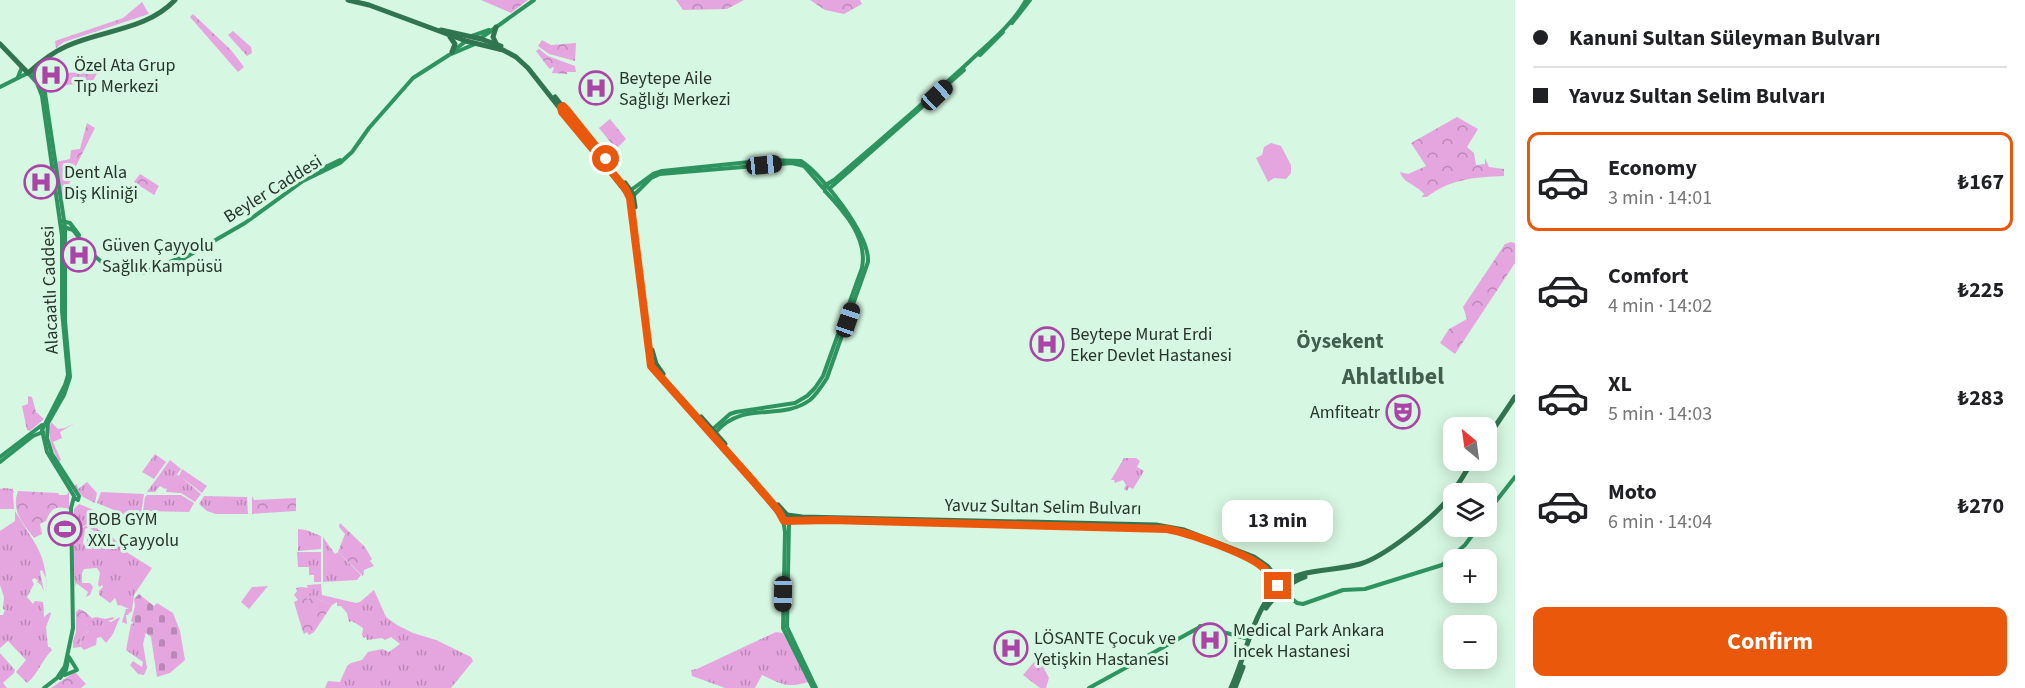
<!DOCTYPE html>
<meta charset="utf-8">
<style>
body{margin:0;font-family:"Source Sans 3",sans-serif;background:#f2f2f2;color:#202124;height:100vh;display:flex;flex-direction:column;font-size:22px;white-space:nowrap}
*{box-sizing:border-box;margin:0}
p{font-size:20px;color:#757577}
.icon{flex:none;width:33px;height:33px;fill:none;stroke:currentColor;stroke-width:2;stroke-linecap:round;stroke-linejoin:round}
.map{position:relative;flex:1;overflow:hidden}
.details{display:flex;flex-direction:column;background:#fff;width:510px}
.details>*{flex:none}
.banner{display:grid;align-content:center;height:132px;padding:0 18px;background:#fff}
.needle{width:39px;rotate:331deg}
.tools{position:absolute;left:1443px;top:417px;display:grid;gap:12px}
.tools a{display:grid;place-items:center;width:54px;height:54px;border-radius:12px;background:#fff;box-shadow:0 3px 15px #0003;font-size:30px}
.end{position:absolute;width:27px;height:27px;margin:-14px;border:8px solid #ea580c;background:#fff;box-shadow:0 0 0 3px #fff}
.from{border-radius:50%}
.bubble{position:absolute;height:42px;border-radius:12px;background:#fff;box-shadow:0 3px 15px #0003;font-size:20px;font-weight:700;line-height:42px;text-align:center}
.car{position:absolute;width:18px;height:36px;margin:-18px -9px;border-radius:8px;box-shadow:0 0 4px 2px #0007;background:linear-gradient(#222 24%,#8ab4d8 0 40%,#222 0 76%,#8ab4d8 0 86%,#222 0)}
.banner b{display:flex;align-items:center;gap:21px;height:57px;font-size:22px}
.banner b+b{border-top:2px solid #e0e0e0}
.banner i{width:15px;height:15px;background:#202124}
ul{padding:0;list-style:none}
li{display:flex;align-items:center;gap:18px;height:99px;margin:0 12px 9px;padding:0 6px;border:3px solid transparent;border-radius:12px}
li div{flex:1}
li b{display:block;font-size:22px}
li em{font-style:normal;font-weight:700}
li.selected{border-color:#ea580c}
li>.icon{width:54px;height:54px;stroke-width:1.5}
.cta{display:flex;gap:12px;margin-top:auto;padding:12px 18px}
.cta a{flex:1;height:69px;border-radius:12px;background:#ea580c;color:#fff;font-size:24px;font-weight:700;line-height:69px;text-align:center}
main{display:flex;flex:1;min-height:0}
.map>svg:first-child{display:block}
.grass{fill:url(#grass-tufts);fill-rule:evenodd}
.forest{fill:url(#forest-crowns)}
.cemetery{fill:url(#cemetery-stones)}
.pitch{fill:#e5a6e0}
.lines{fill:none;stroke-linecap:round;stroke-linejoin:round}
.secondary{stroke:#2e945f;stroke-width:4}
.primary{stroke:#30754f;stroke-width:5}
.route{stroke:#ea580c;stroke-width:8}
.labels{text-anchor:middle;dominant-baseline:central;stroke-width:6;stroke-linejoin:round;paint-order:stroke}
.poi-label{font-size:18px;fill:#27342b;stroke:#d6f7e1;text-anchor:start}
.street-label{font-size:18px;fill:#27342b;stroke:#d6f7e1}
.quarter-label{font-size:21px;font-weight:bold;fill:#425e4c;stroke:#d6f7e1}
.district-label{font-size:24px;font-weight:bold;fill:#425e4c;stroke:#d6f7e1}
</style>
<main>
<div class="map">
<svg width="1515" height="688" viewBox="0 0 1515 688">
<defs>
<pattern id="grass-tufts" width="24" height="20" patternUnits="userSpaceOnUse" patternTransform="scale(1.5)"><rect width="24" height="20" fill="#e5a6e0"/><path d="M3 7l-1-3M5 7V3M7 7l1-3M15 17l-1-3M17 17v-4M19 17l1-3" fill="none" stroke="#ba88b6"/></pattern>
<pattern id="forest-crowns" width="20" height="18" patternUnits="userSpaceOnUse" patternTransform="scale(1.5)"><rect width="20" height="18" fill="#e5a6e0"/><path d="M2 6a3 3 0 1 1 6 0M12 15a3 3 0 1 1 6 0" fill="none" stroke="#ba88b6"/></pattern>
<pattern id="cemetery-stones" width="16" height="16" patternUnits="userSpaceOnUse" patternTransform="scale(1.5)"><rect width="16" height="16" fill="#e5a6e0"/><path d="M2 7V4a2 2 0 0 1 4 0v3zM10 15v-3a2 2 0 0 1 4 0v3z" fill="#ba88b6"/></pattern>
</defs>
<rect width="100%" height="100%" fill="#d6f7e1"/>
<g class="grass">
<path d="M233,31L251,47L252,53L247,56L228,35Z"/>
<path d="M51,422L58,429L65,428L75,423L60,432L62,438L53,442L61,460L59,462C52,448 47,438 51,422Z"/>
<path d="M155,454L166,462L154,479L142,472Z"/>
<path d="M1124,458H1136L1140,461L1137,467L1144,471L1133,489L1129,487L1127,491L1124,489L1126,485L1123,480L1115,483L1114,480H1111Z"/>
<path d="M170,460L181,469L169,485L177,474L179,476L182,469L207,486L202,493L181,477L201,494L195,502L181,493L166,492L167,488L165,489L160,486L155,492H147Z"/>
<path d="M87,482L97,493L95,503L83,497L74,486L77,484L78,489Z"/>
<path d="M12,487L14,492L13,493L14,509H0V489L5,488L12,489Z"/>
<path d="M101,492L144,494L140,521L97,503Z"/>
<path d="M147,495H181L194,503L189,512L143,511L145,497Z"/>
<path d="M204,496L247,497L248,514H216L207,511L199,504Z"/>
<path d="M79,504L96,511L92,521L74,532V509Z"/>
<path d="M15,511C35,545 47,552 47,595L46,578L42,570L40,571L44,592L41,585L37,582L38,580L34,578L32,580L34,584L27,597L33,604L35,601L43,602L44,617L50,612L51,614L46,627L48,647H50L52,650C41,661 39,673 27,683L16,672L26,660L8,641L0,648V615H3L5,610L3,609L4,597L0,585V531L15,521Z"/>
<path d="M90,524L107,535L109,534L128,553L152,568L134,595L132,611L128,614L129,615H126L127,624L122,622L126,609H129L120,605L118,606L115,598L110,603L99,595V591L103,587L102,585L100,587L98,585L100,573L97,568L84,569L82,573V583H90L93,587L90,595L86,597L88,592L76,583L75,587C75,567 65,532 90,524ZM89,527L104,540L99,547H96V544L94,543L91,546L88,544L92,533L87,539L86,547L83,543L85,529Z"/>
<path d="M298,529L306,530L321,536V549L298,551Z"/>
<path d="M323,537L335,554L338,552L361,575L357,580L323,582Z"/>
<path d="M297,552H321V582H314V575H309V567H298Z"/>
<path d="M321,584L322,595L356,603L360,602L374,590L386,617L397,625L413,633L436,640L471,657L473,661L451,688H325L328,681L340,682L347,666L351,663L362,660L368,652L382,649L389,652L400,644L391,637L385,640L382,638L367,640L366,637L364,638L362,635L363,628L352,621L349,622L347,613L341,606H337V602L332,605L317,599L301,598V592L310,588H308L307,585Z"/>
<path d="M268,586L249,609L241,602L252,587Z"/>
<path d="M96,617L105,619L113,617L114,619L108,621L111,622L120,617L113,634L106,643L101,637L97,638L96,645L84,650L81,647L80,640L85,633L89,632L85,630V626L90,619Z"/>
<path d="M134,623L146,632L143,644L147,668L144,675L138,674L130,665L133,661L142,667L143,662L126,650L131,624Z"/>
<path d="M776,632L783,633L809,682C787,688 783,685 762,675L755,688H725L692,676L691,670L697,669Z"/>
<path d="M0,653L15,670L14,673L3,683L7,688H0Z"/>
</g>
<g class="forest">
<path d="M481,0H528L511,13Z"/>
<path d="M676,0H744L727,9L683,10Z"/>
<path d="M810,0H860L862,4L844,14L825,10Z"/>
<path d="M142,2L149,14L64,42L56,48L55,41L123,18Z"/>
<path d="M193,14L231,50L244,67L238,72L190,17Z"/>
<path d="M542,40L551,45L576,43L575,61L549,54L538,46Z"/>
<path d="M539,49L548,56L575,66L576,72H567V74L552,73L554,68L553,67L550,69L548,67L536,51Z"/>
<path d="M98,72L91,84L58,85L57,73Z"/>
<path d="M1457,117L1478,129L1467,147L1474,153L1476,165L1485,164V158L1489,167L1504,169V176C1475,177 1450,179 1427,197H1422L1424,194C1417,185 1403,183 1400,172L1408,174L1426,166L1411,143Z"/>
<path d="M610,119L626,139L616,149L599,128Z"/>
<path d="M87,123L95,128L77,164L62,202L56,162L70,159L71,150L80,149Z"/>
<path d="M140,174L159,186L154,195L134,182Z"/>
<path d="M1511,242L1515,243V263L1455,354L1440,343L1449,329L1467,319L1463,307L1505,244Z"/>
<path d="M28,396L32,397L36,412L44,419L30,431L27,430L22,406L28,404Z"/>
<path d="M18,491L58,493L59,495H66L69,492V509C55,505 51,509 46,521L40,524L42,534L34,538C22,522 11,511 18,491Z"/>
<path d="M252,496L254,500L296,498V511L252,514Z"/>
<path d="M340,523L365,547L372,559L370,561L374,566L364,570L363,576L338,552L345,534L339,527Z"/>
<path d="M301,587L310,588L313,591L309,594L306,591L301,592V598L305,597L308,599L315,595L317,599L332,605L314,632L309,635L307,632L304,634L303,632L294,602L298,600L294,595L297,591L296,588Z"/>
<path d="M79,609L84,611L92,618L85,626V630L89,632L85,633L80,640L81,647L73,648V641L76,632V612Z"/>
<path d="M1038,657L1049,678L1046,688H1040L1023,675Z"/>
<path d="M75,672L86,684L81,688H51Z"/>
</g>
<path class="cemetery" d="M139,594L154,606L157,603L173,613L180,631L185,660L170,673L157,677L151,637L131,621L135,606L134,599Z"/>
<path class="pitch" d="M1271,143L1281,146L1291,165V173L1286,179L1274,178L1268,182L1256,158L1262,155L1264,147Z"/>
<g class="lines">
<g class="secondary">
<path d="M1012,23L1030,0"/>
<path d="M472,36L489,30"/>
<path d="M481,38L534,0"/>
<path d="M452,52L466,41"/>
<path d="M980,55L1003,32"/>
<path d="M31,71L39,81L45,93L65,227V321L70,377L64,395L48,423L47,438L52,454L79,496L78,500L74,498"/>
<path d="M18,77L22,67"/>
<path d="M0,87L28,73L37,83L42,96L62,236V311L68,375L65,385L42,430L47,452L74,496"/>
<path d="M317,171L340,160"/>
<path d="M830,188L964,70"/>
<path d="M631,190L653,174L662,171L769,160L801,161C823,175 870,236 868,262L827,378C822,386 817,394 810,400C780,422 743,400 716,432"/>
<path d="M825,191L824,186L834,180C880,140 926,102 970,61C989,43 1014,23 1026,0"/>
<path d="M634,195L651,178L660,174L792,163L804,166L823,188"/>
<path d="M61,221L70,223L79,235"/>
<path d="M61,226L73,230L91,253L110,269L137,273L162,271L245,223L303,181L340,163L352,152L369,128L413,78L449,55L475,44"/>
<path d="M147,271L182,257"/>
<path d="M713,429L730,414L736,412L795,403L807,396L815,388L823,376L862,268C868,238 844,211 825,191"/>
<path d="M0,457L42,425"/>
<path d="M0,462L33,436L43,432"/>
<path d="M1486,514L1515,477"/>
<path d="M783,519L785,532L783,628L813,688"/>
<path d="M789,522L787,627L816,688"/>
<path d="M1283,591L1297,603L1303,604L1343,590L1365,589L1442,565L1465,545L1479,526"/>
<path d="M1200,626L1204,627L1203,630H1200Z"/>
<path d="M1204,627L1249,639"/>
<path d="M65,675L77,670L69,657"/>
<path d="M60,678L66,670L68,660"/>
<path d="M44,688L57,678L65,666L73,628L71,508L74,497"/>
<path d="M1089,688L1200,627"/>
</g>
<g class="primary">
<path d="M348,0L369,5L466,41L503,50L516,57L528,68L629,196L651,366L753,481L783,519"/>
<path d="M496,27L493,37L496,43"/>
<path d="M441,30L481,39L501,46"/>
<path d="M450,37L455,44L452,52"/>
<path d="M0,44L28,73C39,63 53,52 67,46C102,30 147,30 175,0"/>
<path d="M555,97L570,116"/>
<path d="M625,183L633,194L635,207"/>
<path d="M652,350L656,364L663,374"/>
<path d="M701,417L725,444"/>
<path d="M1489,442L1486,440L1515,397"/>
<path d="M778,505L787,515"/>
<path d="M787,515L802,517L1156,525L1184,530L1254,557L1267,566L1286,588"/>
<path d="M862,521L1081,527"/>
<path d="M1141,528L1162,529"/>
<path d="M1269,573L1283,591"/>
<path d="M1266,608C1275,595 1290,582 1305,577"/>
<path d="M1231,688C1245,658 1253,612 1276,588C1297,567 1334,572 1360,564C1384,557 1432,519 1448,499C1457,487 1465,473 1473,460"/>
<path d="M1235,688L1243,667"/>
</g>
</g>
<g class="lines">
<path class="route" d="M606,159L566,109L563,106L561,107L562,112L625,188L630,198L651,366L753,481L778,510L784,521L830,520L1167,529C1189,533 1242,552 1260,565C1267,570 1273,578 1278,586"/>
</g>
<defs>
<g id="hospital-ring" transform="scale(1.725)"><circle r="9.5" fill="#d6f7e1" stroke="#ac44a7" stroke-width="1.5"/><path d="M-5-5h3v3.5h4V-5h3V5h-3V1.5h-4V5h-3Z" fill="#ac44a7"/></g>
<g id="theatre-ring" transform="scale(1.725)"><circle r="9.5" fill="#d6f7e1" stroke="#ac44a7" stroke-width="1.5"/><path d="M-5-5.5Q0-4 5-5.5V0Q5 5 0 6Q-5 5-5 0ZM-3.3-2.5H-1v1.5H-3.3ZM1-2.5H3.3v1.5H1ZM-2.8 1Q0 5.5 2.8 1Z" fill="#ac44a7"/></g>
<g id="stadium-ring" transform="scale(1.725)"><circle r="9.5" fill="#d6f7e1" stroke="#ac44a7" stroke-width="1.5"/><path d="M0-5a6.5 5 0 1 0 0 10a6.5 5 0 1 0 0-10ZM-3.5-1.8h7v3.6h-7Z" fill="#ac44a7"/></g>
</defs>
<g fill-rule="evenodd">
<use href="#hospital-ring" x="51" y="75"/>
<use href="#hospital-ring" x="596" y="88"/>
<use href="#hospital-ring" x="41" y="182"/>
<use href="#hospital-ring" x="79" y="255"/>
<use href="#hospital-ring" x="1047" y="344"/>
<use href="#theatre-ring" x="1403" y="412"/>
<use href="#stadium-ring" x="65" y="529"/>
<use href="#hospital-ring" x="1210" y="640"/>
<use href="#hospital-ring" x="1011" y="648"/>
</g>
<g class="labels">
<g class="poi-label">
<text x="74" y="65">Özel Ata Grup<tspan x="74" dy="21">Tıp Merkezi</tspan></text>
<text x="619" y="78">Beytepe Aile<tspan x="619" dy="21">Sağlığı Merkezi</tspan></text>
<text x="64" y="172">Dent Ala<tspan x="64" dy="21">Diş Kliniği</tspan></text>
<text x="102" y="245">Güven Çayyolu<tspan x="102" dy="21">Sağlık Kampüsü</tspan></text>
<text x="1070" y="334">Beytepe Murat Erdi<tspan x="1070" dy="21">Eker Devlet Hastanesi</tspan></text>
<text x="1380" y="412" text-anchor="end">Amfiteatr</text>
<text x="88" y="519">BOB GYM<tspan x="88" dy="21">XXL Çayyolu</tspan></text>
<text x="1233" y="630">Medical Park Ankara<tspan x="1233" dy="21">İncek Hastanesi</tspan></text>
<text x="1034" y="638">LÖSANTE Çocuk ve<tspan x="1034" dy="21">Yetişkin Hastanesi</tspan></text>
</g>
<g class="street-label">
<text transform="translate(273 189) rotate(-32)">Beyler Caddesi</text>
<text transform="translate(50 290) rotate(-92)">Alacaatlı Caddesi</text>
<text transform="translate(1043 507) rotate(1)">Yavuz Sultan Selim Bulvarı</text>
</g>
<g class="quarter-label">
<text x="1340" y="341">Öysekent</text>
</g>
<g class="district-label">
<text x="1393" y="376">Ahlatlıbel</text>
</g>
</g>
</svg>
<div class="tools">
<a><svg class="needle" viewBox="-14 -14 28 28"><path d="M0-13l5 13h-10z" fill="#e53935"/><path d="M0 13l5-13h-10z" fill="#757577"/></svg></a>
<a><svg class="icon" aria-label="layers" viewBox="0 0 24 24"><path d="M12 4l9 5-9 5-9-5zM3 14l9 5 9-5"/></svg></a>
<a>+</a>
<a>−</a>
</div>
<i class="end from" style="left:606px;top:159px"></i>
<i class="end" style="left:1278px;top:586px"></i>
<div class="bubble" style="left:1222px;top:500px;width:111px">13 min</div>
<i class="car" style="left:937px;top:95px;rotate:47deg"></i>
<i class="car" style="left:764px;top:165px;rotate:84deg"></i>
<i class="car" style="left:848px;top:320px;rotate:19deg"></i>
<i class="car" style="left:783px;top:594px;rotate:181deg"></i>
</div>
<section class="details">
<div class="banner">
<b><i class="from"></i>Kanuni Sultan Süleyman Bulvarı</b>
<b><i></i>Yavuz Sultan Selim Bulvarı</b>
</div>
<ul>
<li class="selected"><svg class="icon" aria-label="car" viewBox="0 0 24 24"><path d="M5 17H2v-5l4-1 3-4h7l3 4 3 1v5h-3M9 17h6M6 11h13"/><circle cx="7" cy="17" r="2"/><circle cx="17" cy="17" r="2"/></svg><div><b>Economy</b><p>3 min · 14:01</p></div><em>₺167</em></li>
<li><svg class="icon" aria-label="car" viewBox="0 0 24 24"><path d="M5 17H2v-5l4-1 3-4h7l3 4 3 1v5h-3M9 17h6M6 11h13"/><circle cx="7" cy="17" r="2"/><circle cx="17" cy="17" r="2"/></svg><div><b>Comfort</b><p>4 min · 14:02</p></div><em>₺225</em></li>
<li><svg class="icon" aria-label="car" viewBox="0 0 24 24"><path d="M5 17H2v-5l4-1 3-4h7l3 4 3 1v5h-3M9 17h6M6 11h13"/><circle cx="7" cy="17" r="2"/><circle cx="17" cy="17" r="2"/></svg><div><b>XL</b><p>5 min · 14:03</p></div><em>₺283</em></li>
<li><svg class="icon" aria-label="car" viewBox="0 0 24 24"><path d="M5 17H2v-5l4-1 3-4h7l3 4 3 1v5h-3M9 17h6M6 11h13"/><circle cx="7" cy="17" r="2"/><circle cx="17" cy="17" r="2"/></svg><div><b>Moto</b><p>6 min · 14:04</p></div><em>₺270</em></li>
</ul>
<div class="cta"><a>Confirm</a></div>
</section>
</main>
